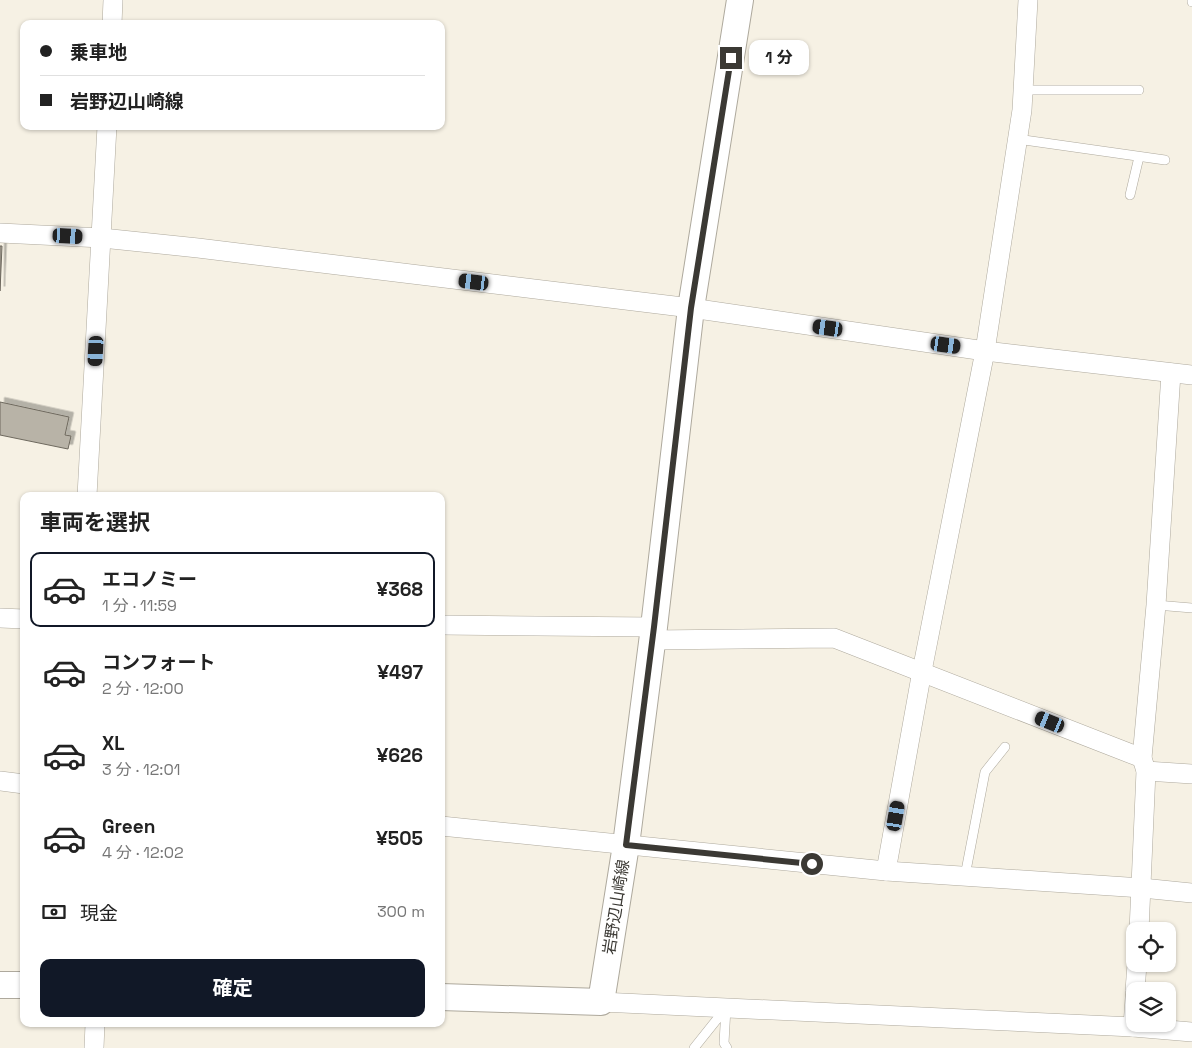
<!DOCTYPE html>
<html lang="ja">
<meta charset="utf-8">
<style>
body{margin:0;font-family:"Space Grotesk","Noto Sans JP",sans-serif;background:#f6f6f6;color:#222;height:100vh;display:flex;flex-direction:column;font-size:19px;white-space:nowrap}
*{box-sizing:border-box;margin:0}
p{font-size:16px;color:#767676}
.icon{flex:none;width:28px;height:28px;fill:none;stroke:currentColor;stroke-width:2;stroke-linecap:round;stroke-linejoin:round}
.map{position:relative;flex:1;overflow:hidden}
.panel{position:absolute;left:20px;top:492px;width:425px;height:535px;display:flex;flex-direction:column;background:#fff;border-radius:10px;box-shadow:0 1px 4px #0004}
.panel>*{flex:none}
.guide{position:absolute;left:20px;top:20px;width:425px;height:110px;border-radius:10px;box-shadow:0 1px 4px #0004;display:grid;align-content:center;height:110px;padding:0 20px;background:#fff}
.tools{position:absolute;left:1126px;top:922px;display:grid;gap:10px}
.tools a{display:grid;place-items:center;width:50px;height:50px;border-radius:10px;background:#fff;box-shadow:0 1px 4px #0004;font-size:25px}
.end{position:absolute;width:22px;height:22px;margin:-11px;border:6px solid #3b3934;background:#fff;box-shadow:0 0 0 2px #fff}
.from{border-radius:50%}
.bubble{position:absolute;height:35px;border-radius:10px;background:#fff;box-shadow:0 1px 4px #0004;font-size:16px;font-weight:700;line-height:35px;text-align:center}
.car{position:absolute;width:15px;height:30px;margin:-15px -8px;border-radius:6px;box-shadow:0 0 4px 1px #0007;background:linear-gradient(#222 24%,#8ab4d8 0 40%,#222 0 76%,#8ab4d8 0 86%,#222 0)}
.guide b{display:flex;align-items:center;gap:18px;height:48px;font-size:19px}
.guide b+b{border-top:1px solid #e0e0e0}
.guide i{width:12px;height:12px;background:#222}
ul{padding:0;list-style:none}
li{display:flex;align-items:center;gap:15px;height:75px;margin:0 10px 8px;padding:0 10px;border:2px solid transparent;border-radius:10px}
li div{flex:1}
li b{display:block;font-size:19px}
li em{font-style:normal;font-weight:700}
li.current{border-color:#111827}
li>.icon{width:45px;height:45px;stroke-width:1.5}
h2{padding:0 20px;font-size:22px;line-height:60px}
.pay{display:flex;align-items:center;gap:12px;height:55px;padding:0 20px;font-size:19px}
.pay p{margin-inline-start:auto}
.action{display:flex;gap:10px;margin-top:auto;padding:10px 20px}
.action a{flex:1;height:58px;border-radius:10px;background:#111827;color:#fff;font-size:20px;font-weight:700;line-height:58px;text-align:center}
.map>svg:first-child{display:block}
.building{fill:#b8b3a7;stroke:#6e695e;filter:url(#shadow)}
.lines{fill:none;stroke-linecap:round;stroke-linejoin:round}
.lane-casing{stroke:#aea99d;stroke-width:10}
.street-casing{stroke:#aea99d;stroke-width:20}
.secondary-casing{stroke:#aea99d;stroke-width:28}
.lane{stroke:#fff;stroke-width:9}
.street{stroke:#fff;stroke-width:19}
.secondary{stroke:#fff;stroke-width:26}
.route{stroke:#3b3934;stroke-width:6}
.labels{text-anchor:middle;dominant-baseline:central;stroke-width:4.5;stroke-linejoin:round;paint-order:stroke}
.street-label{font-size:16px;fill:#3b3934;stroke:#fff}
</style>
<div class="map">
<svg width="1192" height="1048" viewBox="0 0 1192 1048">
<defs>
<filter id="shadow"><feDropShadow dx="4.5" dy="-4.5" stdDeviation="0" flood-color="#0004"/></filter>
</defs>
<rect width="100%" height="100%" fill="#f6f1e4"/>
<g class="building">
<path d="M0,246H2L0,291Z"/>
<path d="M0,402L69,417L65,435L71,436L68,449L0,435Z"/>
</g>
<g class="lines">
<g class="lane-casing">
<g id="lane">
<path d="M1192,0V2"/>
<path d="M1023,90H1139"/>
<path d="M1017,139L1165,160"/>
<path d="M1130,195L1139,157"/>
<path d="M1156,605L1192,608"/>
<path d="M965,876L985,772L1005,747"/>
<path d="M694,1048L726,1008L724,1043L727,1048"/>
</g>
</g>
<g class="street-casing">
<g id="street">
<path d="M112,24L113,0"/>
<path d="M0,233L102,238L198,248L691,308L985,351L1192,375"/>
<path d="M87,496L107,126"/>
<path d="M0,618L24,619"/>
<path d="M441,625L654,627"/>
<path d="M652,640L834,638L1142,758"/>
<path d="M1146,771L1192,774"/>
<path d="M0,781L24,784"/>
<path d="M441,826L886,871L1142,888L1192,893"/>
<path d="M886,871L922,671L985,351L1022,110L1028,0"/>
<path d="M1139,931L1146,771L1142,758L1156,605L1171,373"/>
<path d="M1135,991L1137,964"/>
<path d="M601,1002L1133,1027L1192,1032"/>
<path d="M1133,1027L1135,998"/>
<path d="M94,1048L95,1024"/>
</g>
</g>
<g class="secondary-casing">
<g id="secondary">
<path d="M0,985H24"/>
<path d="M441,997L601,1002L626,845L654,627L691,308L740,0"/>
</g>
</g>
<use href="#lane" class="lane"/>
<use href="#street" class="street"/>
<use href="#secondary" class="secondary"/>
</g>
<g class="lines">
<path class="route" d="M731,58L691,308L654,627L626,845L812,864"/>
</g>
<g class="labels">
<g class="street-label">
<text transform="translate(616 907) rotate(-81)">岩野辺山崎線</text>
</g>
</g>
</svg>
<div class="tools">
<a><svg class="icon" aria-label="locate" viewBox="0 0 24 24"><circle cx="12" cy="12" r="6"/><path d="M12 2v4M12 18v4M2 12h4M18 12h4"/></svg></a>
<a><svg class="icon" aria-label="layers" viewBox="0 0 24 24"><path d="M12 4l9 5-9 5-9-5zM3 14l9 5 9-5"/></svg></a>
</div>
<i class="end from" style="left:812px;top:864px"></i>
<i class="end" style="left:731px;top:58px"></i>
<div class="bubble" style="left:749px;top:40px;width:60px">1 分</div>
<i class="car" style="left:68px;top:236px;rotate:93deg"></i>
<i class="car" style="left:474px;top:282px;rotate:277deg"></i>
<i class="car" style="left:828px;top:328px;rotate:278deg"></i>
<i class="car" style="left:946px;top:345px;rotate:98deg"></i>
<i class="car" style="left:96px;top:351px;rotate:183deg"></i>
<i class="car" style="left:1050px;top:722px;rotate:292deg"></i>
<i class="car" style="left:896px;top:816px;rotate:10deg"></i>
<div class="guide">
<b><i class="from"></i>乗車地</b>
<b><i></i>岩野辺山崎線</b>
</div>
<section class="panel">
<h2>車両を選択</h2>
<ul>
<li class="current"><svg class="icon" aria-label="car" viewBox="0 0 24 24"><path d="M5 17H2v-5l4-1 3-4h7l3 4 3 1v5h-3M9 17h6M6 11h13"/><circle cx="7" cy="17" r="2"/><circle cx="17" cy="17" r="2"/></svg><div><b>エコノミー</b><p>1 分 · 11:59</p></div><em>¥368</em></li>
<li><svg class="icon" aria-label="car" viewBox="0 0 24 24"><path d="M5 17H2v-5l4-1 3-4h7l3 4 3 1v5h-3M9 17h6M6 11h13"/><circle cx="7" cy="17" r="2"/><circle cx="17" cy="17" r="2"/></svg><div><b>コンフォート</b><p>2 分 · 12:00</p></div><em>¥497</em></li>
<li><svg class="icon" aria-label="car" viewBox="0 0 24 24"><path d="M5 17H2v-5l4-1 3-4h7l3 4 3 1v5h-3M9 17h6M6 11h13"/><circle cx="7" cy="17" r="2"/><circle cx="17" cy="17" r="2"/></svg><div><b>XL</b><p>3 分 · 12:01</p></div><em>¥626</em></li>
<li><svg class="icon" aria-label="car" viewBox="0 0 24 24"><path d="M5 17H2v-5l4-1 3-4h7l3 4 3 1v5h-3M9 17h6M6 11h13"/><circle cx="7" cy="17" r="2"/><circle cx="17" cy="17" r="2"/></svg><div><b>Green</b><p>4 分 · 12:02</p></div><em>¥505</em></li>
</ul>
<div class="pay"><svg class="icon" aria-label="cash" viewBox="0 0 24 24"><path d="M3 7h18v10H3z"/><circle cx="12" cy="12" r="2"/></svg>現金<p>300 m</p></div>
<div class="action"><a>確定</a></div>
</section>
</div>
